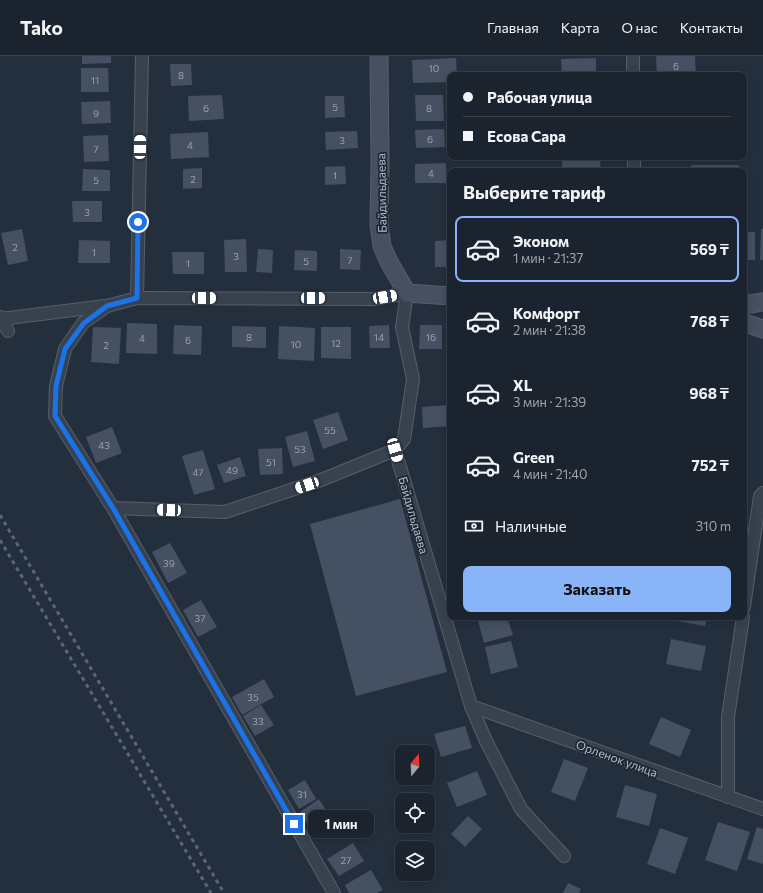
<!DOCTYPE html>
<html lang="ru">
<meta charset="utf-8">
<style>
body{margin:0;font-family:Commissioner,sans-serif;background:#282f3a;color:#f1f3f6;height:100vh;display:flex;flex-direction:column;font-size:15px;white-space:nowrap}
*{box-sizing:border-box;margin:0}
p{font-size:13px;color:#a0a4aa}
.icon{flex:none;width:22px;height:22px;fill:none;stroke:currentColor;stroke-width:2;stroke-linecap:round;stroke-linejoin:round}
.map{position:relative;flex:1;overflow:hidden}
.sheet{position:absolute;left:447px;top:112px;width:300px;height:452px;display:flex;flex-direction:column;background:#1b232e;border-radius:8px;box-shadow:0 2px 10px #0003,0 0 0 1px #39404a}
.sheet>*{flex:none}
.banner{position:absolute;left:447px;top:16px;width:300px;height:88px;border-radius:8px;box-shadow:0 2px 10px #0003,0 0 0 1px #39404a;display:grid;align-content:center;height:88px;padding:0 16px;background:#1b232e}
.needle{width:26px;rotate:18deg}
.tools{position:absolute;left:395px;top:689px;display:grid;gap:8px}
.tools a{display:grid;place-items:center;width:40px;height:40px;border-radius:8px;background:#1b232e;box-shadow:0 2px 10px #0003,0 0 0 1px #39404a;font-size:20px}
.end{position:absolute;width:18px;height:18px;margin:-9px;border:5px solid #1a73e8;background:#fff;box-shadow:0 0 0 2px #fff}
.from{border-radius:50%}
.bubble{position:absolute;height:28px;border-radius:8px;background:#1b232e;box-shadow:0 2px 10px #0003,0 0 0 1px #39404a;font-size:13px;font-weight:700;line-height:28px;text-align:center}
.car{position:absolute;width:12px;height:24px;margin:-12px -6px;border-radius:5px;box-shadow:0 0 3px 1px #0007;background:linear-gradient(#fff 24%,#345 0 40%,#fff 0 76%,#345 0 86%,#fff 0)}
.banner b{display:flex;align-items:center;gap:14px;height:38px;font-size:15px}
.banner b+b{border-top:1px solid #39404a}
.banner i{width:10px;height:10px;background:#f1f3f6}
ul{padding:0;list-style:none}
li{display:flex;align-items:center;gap:12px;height:66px;margin:0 8px 6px;padding:0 8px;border:2px solid transparent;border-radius:8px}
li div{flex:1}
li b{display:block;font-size:15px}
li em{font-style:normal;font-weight:700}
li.current{border-color:#8ab4f8}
li>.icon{width:36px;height:36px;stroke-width:1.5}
h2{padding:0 16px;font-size:18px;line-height:48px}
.pay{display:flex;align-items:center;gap:10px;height:44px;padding:0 16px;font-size:15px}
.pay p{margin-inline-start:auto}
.button{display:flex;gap:8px;margin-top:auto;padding:8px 16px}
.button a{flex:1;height:46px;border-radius:8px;background:#8ab4f8;color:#111;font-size:16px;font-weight:700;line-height:46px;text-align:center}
header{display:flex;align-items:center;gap:24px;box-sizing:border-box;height:56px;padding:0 20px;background:#1b232e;border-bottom:1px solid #39404a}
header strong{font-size:19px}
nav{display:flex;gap:22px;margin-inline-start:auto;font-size:14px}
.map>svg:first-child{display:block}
.building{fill:#455162}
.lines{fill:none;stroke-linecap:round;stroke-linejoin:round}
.street-casing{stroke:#565f6c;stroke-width:14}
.secondary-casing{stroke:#565f6c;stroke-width:19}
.street{stroke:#38414e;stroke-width:12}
.secondary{stroke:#465061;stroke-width:17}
.rail{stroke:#5a6575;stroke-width:3;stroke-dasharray:4 4;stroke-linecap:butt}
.route{stroke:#1a73e8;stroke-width:5}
.labels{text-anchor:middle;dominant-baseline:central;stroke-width:3.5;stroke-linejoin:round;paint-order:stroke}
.number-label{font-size:10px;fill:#98a1af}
.street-label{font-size:12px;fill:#b4bcc9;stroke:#1d2633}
</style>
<header>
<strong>Tako</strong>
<nav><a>Главная</a><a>Карта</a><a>О нас</a><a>Контакты</a></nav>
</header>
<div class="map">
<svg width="763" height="837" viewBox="0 0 763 837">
<rect width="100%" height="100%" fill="#242f3e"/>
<g class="building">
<path d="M82,0H111V7L82,8Z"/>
<path d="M656,0H695L696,19H657Z"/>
<path d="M456,2L457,19H450V26L413,27L412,4Z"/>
<path d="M596,2V19H562L561,3Z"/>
<path d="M170,8H191L192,29L171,30Z"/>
<path d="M81,12H108L109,36H81Z"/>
<path d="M222,39L224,63L189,65L188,40Z"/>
<path d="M415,39H443L444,65H416Z"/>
<path d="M325,40H344L345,61L325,62Z"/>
<path d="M110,45L111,67L82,68L81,46Z"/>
<path d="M444,73L445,91L416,92L415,74Z"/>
<path d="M357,75L358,92L326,94L325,76Z"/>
<path d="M208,76L209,101L171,103L170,78Z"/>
<path d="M108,79L109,105L84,106L83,80Z"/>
<path d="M660,101H691V102L660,104Z"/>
<path d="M600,103L601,115H562V105Z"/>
<path d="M446,107V127H415V108Z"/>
<rect x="691" y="109" width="48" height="6"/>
<path d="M345,110L346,128L325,129V111Z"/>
<path d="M202,112V132L183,133V113Z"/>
<path d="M83,113L110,114V135H82Z"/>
<path d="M72,145H102V166H73Z"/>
<path d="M22,173L28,205L8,209L1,177Z"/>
<path d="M761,173H763V204H760Z"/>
<rect x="744" y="176" width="11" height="28"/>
<path d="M246,183L247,216H225L224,184Z"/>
<path d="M79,184L110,185V207H78Z"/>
<path d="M450,184V211H435V185Z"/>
<path d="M258,193L273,194L272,217L256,216Z"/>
<path d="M340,193L361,194L360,214L340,213Z"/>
<path d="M295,194L317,195V215L294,214Z"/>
<path d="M172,196H204V218H173Z"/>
<path d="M127,267L157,268V298L126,297Z"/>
<path d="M174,269L202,270L201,299L173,298Z"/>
<path d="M389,269L390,292H370L369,270Z"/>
<path d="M420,269H442V293H419Z"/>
<path d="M232,270L266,271V292L232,291Z"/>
<path d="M279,270L315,272L314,305L278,303Z"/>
<path d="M93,271L121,272L119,308L91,306Z"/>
<path d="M321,271H351V303L321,302Z"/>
<path d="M450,349V370L423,372L422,351Z"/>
<path d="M338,356L348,384L323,393L313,364Z"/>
<path d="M112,371L122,397L96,407L86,381Z"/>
<path d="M307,375L315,405L293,411L285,381Z"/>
<path d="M282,392L283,418L260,419L258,393Z"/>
<path d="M203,394L215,433L194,439L182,400Z"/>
<path d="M240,401L246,420L224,427L217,409Z"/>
<path d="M400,443L447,616L356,640L310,468Z"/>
<path d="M170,487L187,517L168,527L152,496Z"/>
<path d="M201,544L217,571L198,581L183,554Z"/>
<path d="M477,561H507L513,579L484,587Z"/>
<path d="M672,561H707L705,570L671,564Z"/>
<path d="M671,583L706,590L701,615L666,608Z"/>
<path d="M511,585L518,611L491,618L485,591Z"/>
<path d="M264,623L274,641L242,659L232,641Z"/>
<path d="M261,649L274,669L255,680L243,660Z"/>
<path d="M661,661L691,674L680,701L649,688Z"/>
<path d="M465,670L472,692L441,701L434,678Z"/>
<path d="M564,703L588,712L575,745L551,736Z"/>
<path d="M477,715L487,739L457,751L447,727Z"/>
<path d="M305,724L316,743L299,753L288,734Z"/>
<path d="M625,729L657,738L649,770L616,761Z"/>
<path d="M319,743L331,762L311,774L300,756Z"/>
<path d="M468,760L482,773L465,791L451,778Z"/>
<path d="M718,766L750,776L737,815L705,804Z"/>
<path d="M757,771L763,773V808L747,803Z"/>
<path d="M660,772L688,782L675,818L647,808Z"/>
<path d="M353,787L364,805L339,820L327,803Z"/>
<path d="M371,814L383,834L377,837H349L345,829Z"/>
<path d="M568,827L581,833L579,837H563Z"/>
</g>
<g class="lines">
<g class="street-casing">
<g id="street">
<path d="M633,0V19"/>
<path d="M634,101V115"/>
<path d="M137,242L142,0"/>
<path d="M0,261L8,275"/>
<path d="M1,263L105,250"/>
<path d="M395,394L471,650L486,685L521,753L564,800"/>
<path d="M113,452L55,360L56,330L65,293L83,267L107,250L137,242L374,243L407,237L402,271L413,323L404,383L395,394L321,424L225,456L113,452L334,837"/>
<path d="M744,551L760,440L763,437"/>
<path d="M471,650L763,753"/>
<path d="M728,741V661L743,561"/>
</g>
</g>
<g class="secondary-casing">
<g id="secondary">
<path d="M379,0L380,109L379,168L382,190L389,206L407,237L450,240"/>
<path d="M744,249L763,246"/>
<path d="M744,267L763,273"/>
</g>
</g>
<use href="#street" class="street"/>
<use href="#secondary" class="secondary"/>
<g class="rail">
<path d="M0,459L224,837"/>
<path d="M0,484L211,837"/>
</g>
</g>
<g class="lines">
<path class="route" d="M138,166L137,242L107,250L84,267L65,293L56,330L55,360L113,452L294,768"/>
</g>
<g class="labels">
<g class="number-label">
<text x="676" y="10">6</text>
<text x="434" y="12">10</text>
<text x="181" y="19">8</text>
<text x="95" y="24">11</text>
<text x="335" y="51">5</text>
<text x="206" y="52">6</text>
<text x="429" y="52">8</text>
<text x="96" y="57">9</text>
<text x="430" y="83">6</text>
<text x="342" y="84">3</text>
<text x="190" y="89">4</text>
<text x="96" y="93">7</text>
<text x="431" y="117">4</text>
<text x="335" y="119">1</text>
<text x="193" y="123">2</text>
<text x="96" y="124">5</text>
<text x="87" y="156">3</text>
<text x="15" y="191">2</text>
<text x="94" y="196">1</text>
<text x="236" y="200">3</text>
<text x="350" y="204">7</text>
<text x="306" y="205">5</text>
<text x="188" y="207">1</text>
<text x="249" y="281">8</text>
<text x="379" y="281">14</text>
<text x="431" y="281">16</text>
<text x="142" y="282">4</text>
<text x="188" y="284">6</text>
<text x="336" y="287">12</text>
<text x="296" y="288">10</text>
<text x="106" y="289">2</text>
<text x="330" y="374">55</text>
<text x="104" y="389">43</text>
<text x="300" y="393">53</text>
<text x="271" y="406">51</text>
<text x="232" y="414">49</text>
<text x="198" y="416">47</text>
<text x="169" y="507">39</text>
<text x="200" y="562">37</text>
<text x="253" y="641">35</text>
<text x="258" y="665">33</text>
<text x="302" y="738">31</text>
<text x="346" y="804">27</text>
</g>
<g class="street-label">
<text transform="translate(381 137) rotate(-91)">Байдильдаева</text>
<text transform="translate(414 459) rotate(74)">Байдильдаева</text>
<text transform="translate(617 702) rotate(20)">Орленок улица</text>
</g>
</g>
</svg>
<div class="tools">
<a><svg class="needle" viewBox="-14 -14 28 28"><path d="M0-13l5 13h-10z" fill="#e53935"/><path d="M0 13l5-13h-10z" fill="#a0a4aa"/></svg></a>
<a><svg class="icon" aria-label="locate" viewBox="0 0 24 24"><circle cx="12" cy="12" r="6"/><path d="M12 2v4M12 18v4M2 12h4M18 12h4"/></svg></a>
<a><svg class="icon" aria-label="layers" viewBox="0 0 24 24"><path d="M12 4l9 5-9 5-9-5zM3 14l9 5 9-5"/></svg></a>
</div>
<i class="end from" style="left:138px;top:166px"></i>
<i class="end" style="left:294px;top:768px"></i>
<div class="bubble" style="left:308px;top:754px;width:66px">1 мин</div>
<i class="car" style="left:140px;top:91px;rotate:1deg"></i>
<i class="car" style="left:385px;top:241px;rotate:80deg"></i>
<i class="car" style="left:204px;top:242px;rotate:90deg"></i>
<i class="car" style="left:313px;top:242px;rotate:90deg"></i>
<i class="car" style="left:395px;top:394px;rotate:164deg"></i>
<i class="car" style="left:307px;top:429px;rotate:251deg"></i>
<i class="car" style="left:169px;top:454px;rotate:272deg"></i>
<div class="banner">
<b><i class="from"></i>Рабочая улица</b>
<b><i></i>Есова Сара</b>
</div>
<section class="sheet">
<h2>Выберите тариф</h2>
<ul>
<li class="current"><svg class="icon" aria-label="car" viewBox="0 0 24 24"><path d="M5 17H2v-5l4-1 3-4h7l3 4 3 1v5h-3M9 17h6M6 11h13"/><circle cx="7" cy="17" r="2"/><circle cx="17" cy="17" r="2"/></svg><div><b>Эконом</b><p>1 мин · 21:37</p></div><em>569 ₸</em></li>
<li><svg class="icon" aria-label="car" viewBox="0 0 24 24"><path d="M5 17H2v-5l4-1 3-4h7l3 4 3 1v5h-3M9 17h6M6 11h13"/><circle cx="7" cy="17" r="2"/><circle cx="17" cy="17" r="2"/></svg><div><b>Комфорт</b><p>2 мин · 21:38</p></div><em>768 ₸</em></li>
<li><svg class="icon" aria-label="car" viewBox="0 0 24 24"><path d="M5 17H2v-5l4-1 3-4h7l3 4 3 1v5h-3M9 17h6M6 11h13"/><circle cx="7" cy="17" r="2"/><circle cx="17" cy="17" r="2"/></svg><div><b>XL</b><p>3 мин · 21:39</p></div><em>968 ₸</em></li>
<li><svg class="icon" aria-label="car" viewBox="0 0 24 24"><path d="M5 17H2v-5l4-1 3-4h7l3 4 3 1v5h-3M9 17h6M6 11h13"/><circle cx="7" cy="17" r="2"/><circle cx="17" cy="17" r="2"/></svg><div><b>Green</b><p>4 мин · 21:40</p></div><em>752 ₸</em></li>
</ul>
<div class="pay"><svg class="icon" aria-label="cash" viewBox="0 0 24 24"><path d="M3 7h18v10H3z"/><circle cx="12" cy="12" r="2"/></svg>Наличные<p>310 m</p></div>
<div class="button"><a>Заказать</a></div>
</section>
</div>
